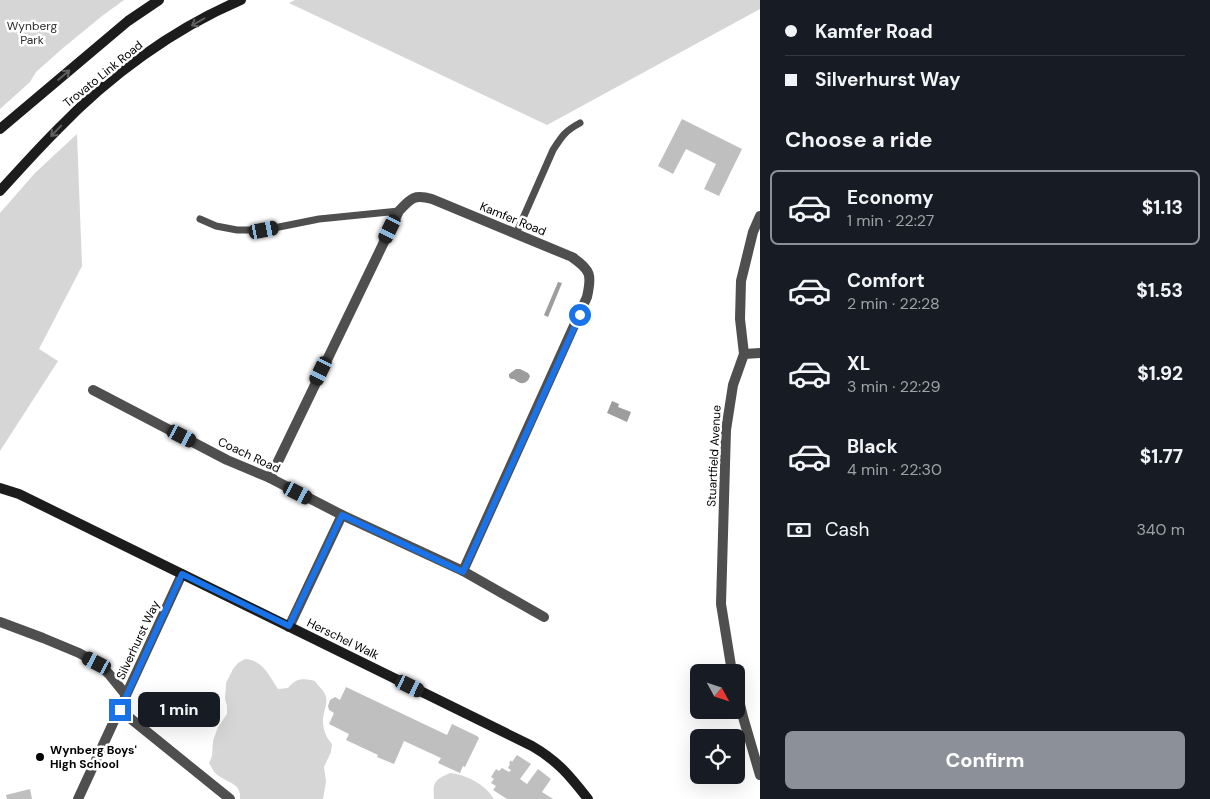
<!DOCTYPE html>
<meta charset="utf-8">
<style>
body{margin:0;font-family:"DM Sans",sans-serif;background:#20242c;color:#f1f3f6;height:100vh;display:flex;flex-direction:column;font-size:19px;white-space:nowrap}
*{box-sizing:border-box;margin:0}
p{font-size:16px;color:#9ea1a6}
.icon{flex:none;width:28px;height:28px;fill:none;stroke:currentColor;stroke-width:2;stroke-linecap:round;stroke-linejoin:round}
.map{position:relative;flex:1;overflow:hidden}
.details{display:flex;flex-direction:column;background:#171b24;width:450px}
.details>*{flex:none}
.banner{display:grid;align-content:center;height:110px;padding:0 25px;background:#171b24}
.needle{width:32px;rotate:130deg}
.controls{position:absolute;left:690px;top:664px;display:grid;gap:10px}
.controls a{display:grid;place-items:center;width:55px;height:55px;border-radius:8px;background:#171b24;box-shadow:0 5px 20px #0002;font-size:25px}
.end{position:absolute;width:22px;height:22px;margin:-11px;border:6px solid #1a73e8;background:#fff;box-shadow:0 0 0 2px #fff}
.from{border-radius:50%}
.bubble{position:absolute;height:35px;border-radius:8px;background:#171b24;box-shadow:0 5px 20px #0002;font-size:16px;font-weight:800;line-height:35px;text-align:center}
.car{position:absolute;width:15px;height:30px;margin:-15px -8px;border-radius:6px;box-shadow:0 0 4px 1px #0007;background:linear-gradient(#222 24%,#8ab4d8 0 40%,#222 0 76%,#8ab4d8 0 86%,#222 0)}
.banner b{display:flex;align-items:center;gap:18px;height:48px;font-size:19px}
.banner b+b{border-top:1px solid #363941}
.banner i{width:12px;height:12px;background:#f1f3f6}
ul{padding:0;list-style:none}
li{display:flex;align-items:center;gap:15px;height:75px;margin:0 10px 8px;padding:0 15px;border:2px solid transparent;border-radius:8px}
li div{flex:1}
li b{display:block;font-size:19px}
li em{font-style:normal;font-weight:800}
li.current{border-color:#8c9099}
li>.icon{width:45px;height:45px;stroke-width:1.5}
h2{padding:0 25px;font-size:22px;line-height:60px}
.pay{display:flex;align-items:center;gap:12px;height:55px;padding:0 25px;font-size:19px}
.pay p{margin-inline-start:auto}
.cta{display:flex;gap:10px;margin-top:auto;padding:10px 25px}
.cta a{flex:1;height:58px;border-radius:8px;background:#8c9099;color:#fff;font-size:20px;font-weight:800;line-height:58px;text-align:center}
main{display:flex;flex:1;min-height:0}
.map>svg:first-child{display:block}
.green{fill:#d6d6d6}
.water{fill:#9d9d9d}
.building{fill:#bfbfbf}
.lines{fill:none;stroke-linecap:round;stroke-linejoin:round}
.lane{stroke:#4f4f4f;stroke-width:7}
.street{stroke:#4f4f4f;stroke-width:10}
.secondary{stroke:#1c1c1c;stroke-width:10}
.oneway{stroke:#606060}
.route{stroke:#1a73e8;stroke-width:6}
.poi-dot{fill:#000;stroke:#fff;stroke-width:2}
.labels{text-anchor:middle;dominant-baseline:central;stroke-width:5;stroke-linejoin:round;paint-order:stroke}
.park-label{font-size:12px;fill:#2d2d2d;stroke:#fff}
.street-label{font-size:12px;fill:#000;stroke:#fff}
.poi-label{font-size:12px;font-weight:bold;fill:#000;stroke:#fff;text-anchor:start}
</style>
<main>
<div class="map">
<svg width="760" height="799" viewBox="0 0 760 799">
<rect width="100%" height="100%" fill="#fff"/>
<g class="green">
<path d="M0,0H124L102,16L63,48L36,72L30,82L0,109Z"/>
<path d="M295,0H760V9L547,125L289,3Z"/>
<path d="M77,134L82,266L39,349L58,361L0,451V213L35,173Z"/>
<path d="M245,659C263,660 269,676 278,689L288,688C296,678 302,678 315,681C318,686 325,691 326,697C327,701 326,705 325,709C321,722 323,734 332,744L331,752L324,767L326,782L323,799H240C241,783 230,784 219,776C214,773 212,768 209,763L212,756L213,741L218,727L227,714V706L225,699L226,683L233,669L238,663Z"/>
<path d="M450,773C467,775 485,784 494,799H434C434,795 433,790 434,786C436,778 444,776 450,773Z"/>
</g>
<g class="water">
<path d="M558,282L562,283L548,317L544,315Z"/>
<path d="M516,369H520L528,373L530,376C527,385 520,385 514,379H511L509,377V374Z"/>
<path d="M612,401L619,404L618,407L631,412L627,422L607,413Z"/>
</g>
<g class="building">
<path d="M682,119L742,149L719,196L704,189L716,164L686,149L673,174L658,166Z"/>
<path d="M346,687L447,735L452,724L477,736L479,738L465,767L463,766L460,773L438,763L441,758L404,741L394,764L377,757L378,755L346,740L349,734L329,724L334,713L329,710L328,706L330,700L335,697L340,700Z"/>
<path d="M517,755L531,764L520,779L527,784L538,769L551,779L542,792L553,799H507L493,790L496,786L491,783L494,779L491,777L496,769L499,771L502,768L509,772L511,770L508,768L510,764L509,763L511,760L512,762Z"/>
<path d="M30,789L32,799H7L6,795Z"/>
</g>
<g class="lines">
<g class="lane">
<path d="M200,219L216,226L237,230H264L319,219L399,211"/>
<path d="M516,234L553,150C562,136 565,131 580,123"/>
</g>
<g class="street">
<path d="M744,354L760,353"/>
<path d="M93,390L227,460L270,478L342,515L463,571L544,617"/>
<path d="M270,478L399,211C411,198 414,194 432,199L572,257C591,270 592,275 587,297L463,571"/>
<path d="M0,622L43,638L79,653L97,663L109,674L126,695"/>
<path d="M289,627L342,515"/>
<path d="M732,672L721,604L726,430L733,385L744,354L740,319L741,281L753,232L760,216"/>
<path d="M736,688L743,717L760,775"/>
<path d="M120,710L230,799"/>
<path d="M78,799L182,574"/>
</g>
<g class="secondary">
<path d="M0,129L128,21L159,0"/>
<path d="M0,191C19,170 38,149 58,129C109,76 173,29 241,0"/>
<path d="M0,488L19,494L532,746C558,761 570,776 588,799"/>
</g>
</g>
<defs><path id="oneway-shaft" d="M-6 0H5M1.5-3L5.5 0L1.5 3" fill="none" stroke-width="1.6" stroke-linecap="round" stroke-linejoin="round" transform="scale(1.25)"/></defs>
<g class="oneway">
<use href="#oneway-shaft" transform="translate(198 22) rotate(150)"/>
<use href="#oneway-shaft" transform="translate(64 75) rotate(-40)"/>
<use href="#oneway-shaft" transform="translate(56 131) rotate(134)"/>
</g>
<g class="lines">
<path class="route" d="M120,710L182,574L289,626L342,515L463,572L580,315"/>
</g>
<circle class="poi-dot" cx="40" cy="757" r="5"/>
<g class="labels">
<g class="park-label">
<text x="32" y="26">Wynberg<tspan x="32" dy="14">Park</tspan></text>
</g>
<g class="street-label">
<text transform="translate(103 74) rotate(-39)">Trovato Link Road</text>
<text transform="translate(513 219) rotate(22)">Kamfer Road</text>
<text transform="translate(249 455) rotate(25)">Coach Road</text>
<text transform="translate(714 456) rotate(-87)">Stuartfield Avenue</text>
<text transform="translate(343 639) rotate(26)">Herschel Walk</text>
<text transform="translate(138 640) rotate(-65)">Silverhurst Way</text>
</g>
<g class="poi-label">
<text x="50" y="750">Wynberg Boys'<tspan x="50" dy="14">High School</tspan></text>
</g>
</g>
</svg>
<div class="controls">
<a><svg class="needle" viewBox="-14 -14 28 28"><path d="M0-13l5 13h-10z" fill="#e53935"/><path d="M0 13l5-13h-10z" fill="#9ea1a6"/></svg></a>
<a><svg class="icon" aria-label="locate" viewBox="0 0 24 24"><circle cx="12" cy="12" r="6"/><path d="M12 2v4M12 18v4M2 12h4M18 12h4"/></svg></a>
</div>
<i class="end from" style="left:580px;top:315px"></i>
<i class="end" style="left:120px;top:710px"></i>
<div class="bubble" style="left:138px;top:692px;width:82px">1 min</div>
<i class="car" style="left:390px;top:229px;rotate:206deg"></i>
<i class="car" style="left:264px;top:230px;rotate:79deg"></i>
<i class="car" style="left:321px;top:371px;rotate:206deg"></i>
<i class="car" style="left:182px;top:436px;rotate:117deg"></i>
<i class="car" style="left:298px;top:493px;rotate:117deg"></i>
<i class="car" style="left:97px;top:663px;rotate:297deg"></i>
<i class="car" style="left:410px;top:686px;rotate:116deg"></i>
</div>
<section class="details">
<div class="banner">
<b><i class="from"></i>Kamfer Road</b>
<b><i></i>Silverhurst Way</b>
</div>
<h2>Choose a ride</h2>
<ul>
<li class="current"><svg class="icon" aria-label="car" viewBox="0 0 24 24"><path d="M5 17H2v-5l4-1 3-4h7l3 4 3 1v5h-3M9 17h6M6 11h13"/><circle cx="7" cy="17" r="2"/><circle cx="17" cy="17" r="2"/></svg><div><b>Economy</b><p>1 min · 22:27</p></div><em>$1.13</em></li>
<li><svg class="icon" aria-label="car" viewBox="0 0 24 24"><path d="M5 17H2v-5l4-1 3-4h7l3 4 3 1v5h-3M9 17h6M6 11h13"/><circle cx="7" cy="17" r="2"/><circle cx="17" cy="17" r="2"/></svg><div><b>Comfort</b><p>2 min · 22:28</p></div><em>$1.53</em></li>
<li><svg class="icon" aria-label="car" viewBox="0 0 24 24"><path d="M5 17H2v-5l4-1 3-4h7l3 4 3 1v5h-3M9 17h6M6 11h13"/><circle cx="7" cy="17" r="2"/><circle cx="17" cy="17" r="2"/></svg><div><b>XL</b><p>3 min · 22:29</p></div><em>$1.92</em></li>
<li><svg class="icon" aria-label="car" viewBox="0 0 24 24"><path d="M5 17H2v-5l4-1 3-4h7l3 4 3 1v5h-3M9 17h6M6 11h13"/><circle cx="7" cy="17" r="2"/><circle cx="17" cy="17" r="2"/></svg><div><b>Black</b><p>4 min · 22:30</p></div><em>$1.77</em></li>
</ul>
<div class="pay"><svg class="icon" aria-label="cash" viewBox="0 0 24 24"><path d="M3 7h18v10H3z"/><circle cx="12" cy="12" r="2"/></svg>Cash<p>340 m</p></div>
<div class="cta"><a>Confirm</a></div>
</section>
</main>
